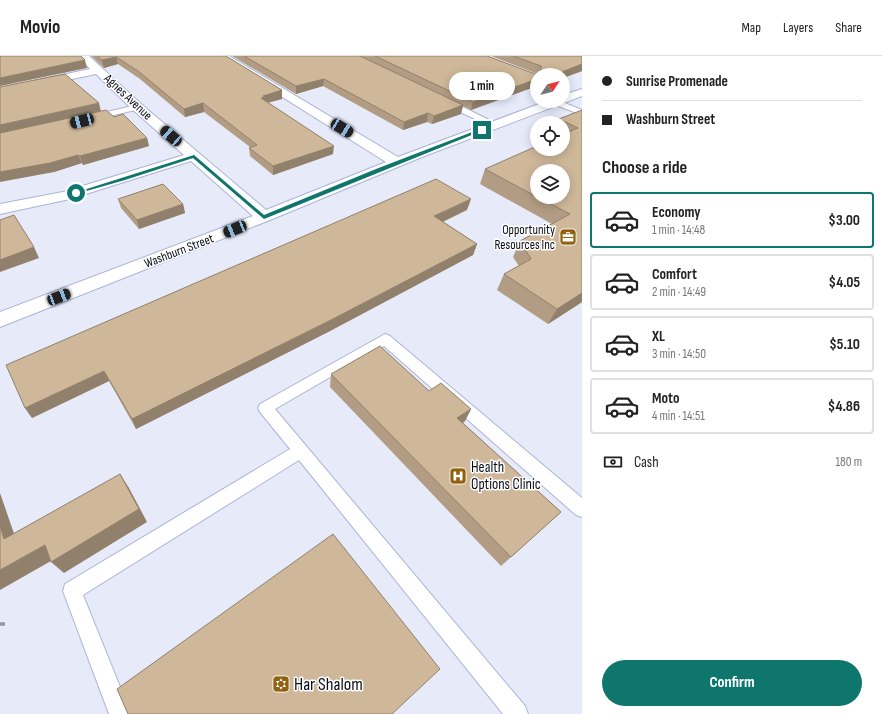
<!DOCTYPE html>
<meta charset="utf-8">
<style>
body{margin:0;font-family:"Sofia Sans Condensed",sans-serif;background:#f6f6f6;color:#222;height:100vh;display:flex;flex-direction:column;font-size:15px;white-space:nowrap}
*{box-sizing:border-box;margin:0}
p{font-size:13px;color:#767676}
.icon{flex:none;width:22px;height:22px;fill:none;stroke:currentColor;stroke-width:2;stroke-linecap:round;stroke-linejoin:round}
.map{position:relative;flex:1;overflow:hidden}
.sheet{display:flex;flex-direction:column;background:#fff;width:300px}
.sheet>*{flex:none}
.top-card{display:grid;align-content:center;height:88px;padding:0 20px;background:#fff}
.needle{width:26px;rotate:55deg}
.fabs{position:absolute;left:530px;top:12px;display:grid;gap:8px}
.fabs a{display:grid;place-items:center;width:40px;height:40px;border-radius:50%;background:#fff;box-shadow:0 2px 10px #0003;font-size:20px}
.end{position:absolute;width:18px;height:18px;margin:-9px;border:5px solid #0f766e;background:#fff;box-shadow:0 0 0 2px #fff}
.from{border-radius:50%}
.bubble{position:absolute;height:28px;border-radius:14px;background:#fff;box-shadow:0 2px 10px #0003;font-size:13px;font-weight:700;line-height:28px;text-align:center}
.car{position:absolute;width:12px;height:24px;margin:-12px -6px;border-radius:5px;box-shadow:0 0 3px 1px #0007;background:linear-gradient(#222 24%,#8ab4d8 0 40%,#222 0 76%,#8ab4d8 0 86%,#222 0)}
.top-card b{display:flex;align-items:center;gap:14px;height:38px;font-size:15px}
.top-card b+b{border-top:1px solid #e0e0e0}
.top-card i{width:10px;height:10px;background:#222}
ul{padding:0;list-style:none}
li{display:flex;align-items:center;gap:12px;height:56px;margin:0 8px 6px;padding:0 12px;border:2px solid #e0e0e0;border-radius:4px}
li div{flex:1}
li b{display:block;font-size:15px}
li em{font-style:normal;font-weight:700}
li.current{border-color:#0f766e}
li>.icon{width:36px;height:36px;stroke-width:1.5}
h2{padding:0 20px;font-size:18px;line-height:48px}
.pay{display:flex;align-items:center;gap:10px;height:44px;padding:0 20px;font-size:15px}
.pay p{margin-inline-start:auto}
.cta{display:flex;gap:8px;margin-top:auto;padding:8px 20px}
.cta a{flex:1;height:46px;border-radius:24px;background:#0f766e;color:#fff;font-size:16px;font-weight:700;line-height:46px;text-align:center}
header{display:flex;align-items:center;gap:24px;box-sizing:border-box;height:56px;padding:0 20px;background:#fff;border-bottom:1px solid #e0e0e0}
header strong{font-size:19px}
nav{display:flex;gap:22px;margin-inline-start:auto;font-size:14px}
main{display:flex;flex:1;min-height:0}
.map>svg:first-child{display:block}
.lines{fill:none;stroke-linecap:round;stroke-linejoin:round}
.lane-casing{stroke:#abb3d6;stroke-width:2}
.street-casing{stroke:#abb3d6;stroke-width:2}
.path{stroke:#9498a5;stroke-width:3.5;stroke-dasharray:5.5 2.5;stroke-linecap:butt}
.lane{fill:#fff;fill-rule:evenodd}
.street{fill:#fff;fill-rule:evenodd}
.wall{fill:#b29d84}
.shaded-wall{fill:#91806b}
.building{fill:#cfb799;stroke:#91806b}
.route{fill:#0f766e}
.labels{text-anchor:middle;dominant-baseline:central;stroke-width:3;stroke-linejoin:round;paint-order:stroke}
.far-street-label{font-size:13px;fill:#0a0d18;stroke:#fff}
.far-poi-label{font-size:13px;fill:#0a0d18;stroke:#fff;text-anchor:end}
.poi-label{font-size:15px;fill:#0a0d18;stroke:#fff;text-anchor:start}
.near-poi-label{font-size:18px;fill:#0a0d18;stroke:#fff;text-anchor:start}
</style>
<header>
<strong>Movio</strong>
<nav><a>Map</a><a>Layers</a><a>Share</a></nav>
</header>
<main>
<div class="map">
<svg width="582" height="658" viewBox="0 0 582 658">
<rect width="100%" height="100%" fill="#e6eaf9"/>
<g class="lines">
<g class="lane-casing">
<g id="lane">
<path d="M443,44H449L499,69L495,71H492L443,48Z"/>
<path d="M553,45H560L582,54V59L553,48Z"/>
<path d="M137,49L141,51L140,53L92,64L88,62L89,60Z"/>
<path d="M385,278L390,280L582,442V461L576,459L384,290L275,353L525,650L528,658H503L299,404L83,539L131,658H109L63,535L65,528L290,393L260,356L258,352L260,348Z"/>
</g>
</g>
<g class="street-casing">
<path id="street" d="M78,0H89L141,48L266,154L386,106L217,0H229L398,101L547,45H563V39L582,33V40L422,101L270,164L0,271V256L253,160L191,105L70,143L0,158V148L63,136L184,99L133,54L96,18L0,38V32L90,13Z"/>
</g>
<path class="path" d="M0,568H5"/>
<use href="#lane" class="lane"/>
<use href="#street" class="street"/>
</g>
<g class="wall">
<path d="M91,0H226L282,34V43L268,47L333,98L273,119L250,100L249,92L250,91L204,56L185,61L140,23L118,8L104,12Z"/>
<path d="M232,0H487L537,19V30L471,54L463,50L461,58L432,68L427,66L403,74L323,30L296,38Z"/>
<path d="M491,0H582V15L563,22V19H538V18Z"/>
<path d="M582,54V246L548,268L497,234L504,218L519,210L513,201L520,185L552,168L480,128L485,113L563,93V67H557L559,63Z"/>
<path d="M101,55L114,61L147,82L149,90L83,109L82,107L54,116Z"/>
<path d="M118,143L183,148L185,157L139,173L121,152Z"/>
<path d="M467,154L443,166L477,188L473,199L330,275L136,373L109,325L32,362L25,352Z"/>
<path d="M331,318L429,335L471,353L465,365L463,367L561,456L501,510L330,331Z"/>
</g>
<g class="shaded-wall">
<path d="M116,1L118,8L104,12L102,4Z"/>
<path d="M85,4L87,12L0,30V22Z"/>
<path d="M582,8V15L563,22V19H554Z"/>
<path d="M324,23L323,30L296,38V30Z"/>
<path d="M537,23V30L471,54L473,46Z"/>
<path d="M282,34V43L265,47L261,42L263,40Z"/>
<path d="M99,47L101,56L0,78V69Z"/>
<path d="M203,47L204,56L185,61L184,53Z"/>
<path d="M463,49L461,58L432,68L434,60Z"/>
<path d="M428,57L427,66L403,74L404,66Z"/>
<path d="M147,82L149,90L83,109L80,100Z"/>
<path d="M334,90L333,98L273,119V110Z"/>
<path d="M78,99L82,107L54,116L0,126V116Z"/>
<path d="M471,143L467,154L431,171L434,160Z"/>
<path d="M183,148L185,157L139,173L137,164Z"/>
<path d="M477,188L473,199L330,275L136,373L132,363Z"/>
<path d="M34,191L39,202L0,216V204Z"/>
<path d="M582,237V246L548,268L557,253Z"/>
<path d="M104,315L109,325L32,362L25,352Z"/>
<path d="M471,353L465,365L451,374L457,362Z"/>
<path d="M120,418L129,432L147,466L64,517L51,506Z"/>
<path d="M0,437L20,495L4,483L0,470Z"/>
<path d="M45,489L58,501L0,534V514Z"/>
</g>
<g class="building">
<path d="M0,0H81L85,4L0,22Z"/>
<path d="M97,0H226L282,34L263,40L265,41L261,42L334,90L273,110L249,92L257,89L203,47L184,53L138,15L116,1L102,4Z"/>
<path d="M244,0H360L463,49L434,60L428,57L404,66L324,23L296,30Z"/>
<path d="M375,0H487L538,19H537V23L473,46Z"/>
<path d="M513,0H582V8L554,19H540L541,18V10Z"/>
<path d="M65,18L99,47L0,69V31Z"/>
<path d="M106,54L114,61L123,58L147,82L80,100L78,99L50,107L0,116V77Z"/>
<path d="M582,54V237L557,253L504,218L531,203L520,185L570,158L538,141H563V115H537V141L485,113L537,90V93H563V78L578,72L559,63Z"/>
<path d="M436,123L471,143L434,160L477,188L331,264L132,363L104,315L25,352L6,309Z"/>
<path d="M163,128L183,148L137,164L118,143Z"/>
<path d="M14,159L34,191L0,204V164Z"/>
<path d="M380,290L429,335L441,327L471,353L457,362L561,456L511,501L331,318Z"/>
<path d="M120,418L139,453L51,506L45,489L0,514V470L4,483Z"/>
<path d="M333,478L440,613L392,658H128L117,633Z"/>
</g>
<path class="route" d="M480,73L484,74L264,163L193,102L125,124L76,138L74,137L194,99L264,159L376,113Z"/>
<defs>
<g id="office-square" transform="scale(0.9)"><rect x="-9" y="-9" width="18" height="18" rx="4" fill="#91610f" stroke="#fff"/><path d="M-6-3h4V-5.5h4V-3h4V5H-6ZM-1-4.5V-3h2v-1.5ZM-6 0V1H6V0Z" fill="#fff"/></g>
<g id="hospital-square" transform="scale(0.9)"><rect x="-9" y="-9" width="18" height="18" rx="4" fill="#91610f" stroke="#fff"/><path d="M-5-5h3v3.5h4V-5h3V5h-3V1.5h-4V5h-3Z" fill="#fff"/></g>
<g id="synagogue-square" transform="scale(0.9)"><rect x="-9" y="-9" width="18" height="18" rx="4" fill="#91610f" stroke="#fff"/><path d="M0-6.5L5.6 3.2H-5.6ZM0 6.5L5.6-3.2H-5.6Z" fill="#fff"/></g>
</defs>
<g fill-rule="evenodd">
<use href="#office-square" x="568" y="181"/>
<use href="#hospital-square" x="458" y="420"/>
<use href="#synagogue-square" x="281" y="628"/>
</g>
<g class="labels">
<g class="far-street-label">
<text transform="translate(128 41) rotate(43)">Agnes Avenue</text>
<text transform="translate(179 195) rotate(-21)">Washburn Street</text>
</g>
<g class="far-poi-label">
<text x="555" y="174">Opportunity<tspan x="555" dy="15">Resources Inc</tspan></text>
</g>
<g class="poi-label">
<text x="471" y="411">Health<tspan x="471" dy="17">Options Clinic</tspan></text>
</g>
<g class="near-poi-label">
<text x="294" y="628">Har Shalom</text>
</g>
</g>
</svg>
<div class="fabs">
<a><svg class="needle" viewBox="-14 -14 28 28"><path d="M0-13l5 13h-10z" fill="#e53935"/><path d="M0 13l5-13h-10z" fill="#767676"/></svg></a>
<a><svg class="icon" aria-label="locate" viewBox="0 0 24 24"><circle cx="12" cy="12" r="6"/><path d="M12 2v4M12 18v4M2 12h4M18 12h4"/></svg></a>
<a><svg class="icon" aria-label="layers" viewBox="0 0 24 24"><path d="M12 4l9 5-9 5-9-5zM3 14l9 5 9-5"/></svg></a>
</div>
<i class="end from" style="left:76px;top:137px"></i>
<i class="end" style="left:482px;top:74px"></i>
<div class="bubble" style="left:449px;top:16px;width:66px">1 min</div>
<i class="car" style="left:82px;top:65px;rotate:256deg"></i>
<i class="car" style="left:342px;top:72px;rotate:121deg"></i>
<i class="car" style="left:171px;top:80px;rotate:311deg"></i>
<i class="car" style="left:235px;top:173px;rotate:248deg"></i>
<i class="car" style="left:59px;top:241px;rotate:69deg"></i>
</div>
<section class="sheet">
<div class="top-card">
<b><i class="from"></i>Sunrise Promenade</b>
<b><i></i>Washburn Street</b>
</div>
<h2>Choose a ride</h2>
<ul>
<li class="current"><svg class="icon" aria-label="car" viewBox="0 0 24 24"><path d="M5 17H2v-5l4-1 3-4h7l3 4 3 1v5h-3M9 17h6M6 11h13"/><circle cx="7" cy="17" r="2"/><circle cx="17" cy="17" r="2"/></svg><div><b>Economy</b><p>1 min · 14:48</p></div><em>$3.00</em></li>
<li><svg class="icon" aria-label="car" viewBox="0 0 24 24"><path d="M5 17H2v-5l4-1 3-4h7l3 4 3 1v5h-3M9 17h6M6 11h13"/><circle cx="7" cy="17" r="2"/><circle cx="17" cy="17" r="2"/></svg><div><b>Comfort</b><p>2 min · 14:49</p></div><em>$4.05</em></li>
<li><svg class="icon" aria-label="car" viewBox="0 0 24 24"><path d="M5 17H2v-5l4-1 3-4h7l3 4 3 1v5h-3M9 17h6M6 11h13"/><circle cx="7" cy="17" r="2"/><circle cx="17" cy="17" r="2"/></svg><div><b>XL</b><p>3 min · 14:50</p></div><em>$5.10</em></li>
<li><svg class="icon" aria-label="car" viewBox="0 0 24 24"><path d="M5 17H2v-5l4-1 3-4h7l3 4 3 1v5h-3M9 17h6M6 11h13"/><circle cx="7" cy="17" r="2"/><circle cx="17" cy="17" r="2"/></svg><div><b>Moto</b><p>4 min · 14:51</p></div><em>$4.86</em></li>
</ul>
<div class="pay"><svg class="icon" aria-label="cash" viewBox="0 0 24 24"><path d="M3 7h18v10H3z"/><circle cx="12" cy="12" r="2"/></svg>Cash<p>180 m</p></div>
<div class="cta"><a>Confirm</a></div>
</section>
</main>
